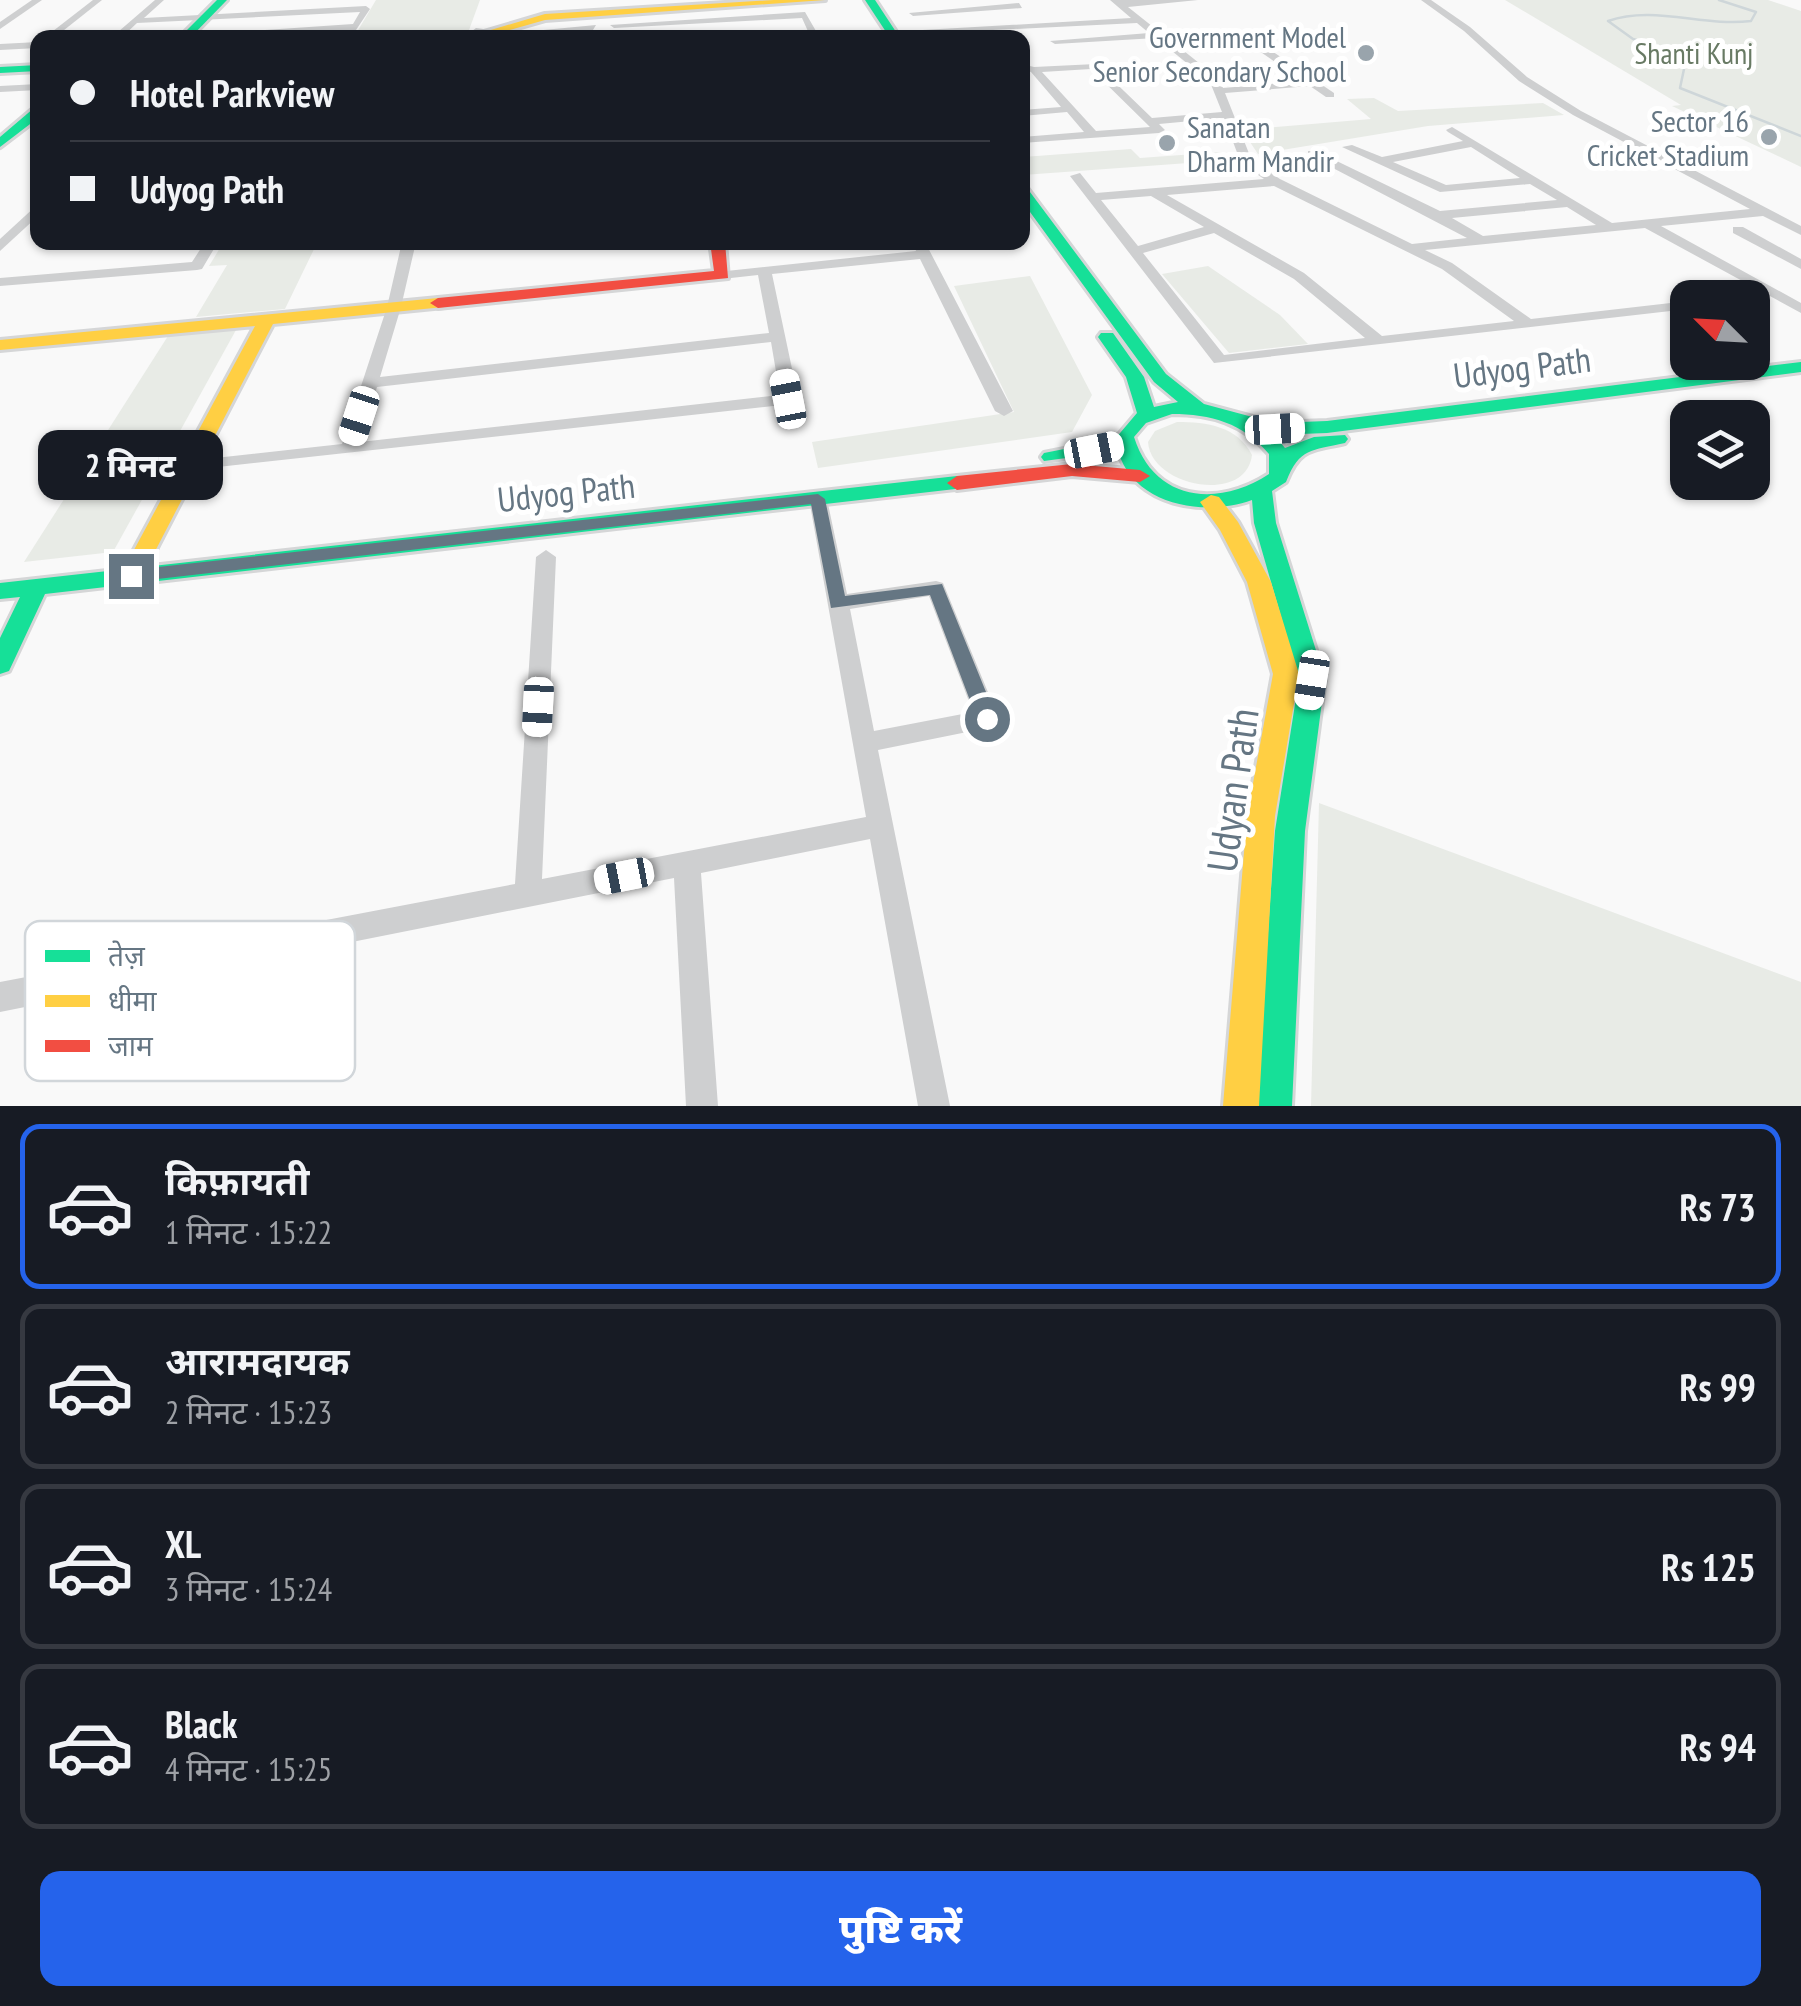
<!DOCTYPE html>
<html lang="hi">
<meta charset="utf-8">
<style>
body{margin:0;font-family:"PT Sans Narrow","Noto Sans Devanagari",sans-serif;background:#242831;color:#f1f3f6;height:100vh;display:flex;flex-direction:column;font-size:38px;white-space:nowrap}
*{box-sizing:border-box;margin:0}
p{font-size:32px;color:#9ea1a6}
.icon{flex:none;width:55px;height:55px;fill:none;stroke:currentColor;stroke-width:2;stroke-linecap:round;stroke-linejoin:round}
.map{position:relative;height:1106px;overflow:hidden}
.details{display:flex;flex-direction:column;background:#171b24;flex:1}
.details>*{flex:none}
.hud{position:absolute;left:30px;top:30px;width:1000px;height:220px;border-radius:20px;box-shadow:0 2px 8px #0004;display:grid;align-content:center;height:220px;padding:0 40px;background:#171b24}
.needle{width:65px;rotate:294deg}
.buttons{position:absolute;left:1670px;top:280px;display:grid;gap:20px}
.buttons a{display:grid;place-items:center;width:100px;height:100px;border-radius:20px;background:#171b24;box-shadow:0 2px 8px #0004;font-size:50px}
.end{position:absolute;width:45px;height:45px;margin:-22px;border:12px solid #657683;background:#fff;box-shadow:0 0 0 5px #fff}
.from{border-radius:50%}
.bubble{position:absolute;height:70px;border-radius:20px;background:#171b24;box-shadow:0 2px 8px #0004;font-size:32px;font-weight:800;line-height:70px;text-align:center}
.car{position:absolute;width:30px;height:60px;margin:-30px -15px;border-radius:12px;box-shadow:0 0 8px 2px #0007;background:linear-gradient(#fff 24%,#345 0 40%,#fff 0 76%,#345 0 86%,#fff 0)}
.hud b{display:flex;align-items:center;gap:35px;height:95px;font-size:38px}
.hud b+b{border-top:2px solid #363941}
.hud i{width:25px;height:25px;background:#f1f3f6}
ul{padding:18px 0 0;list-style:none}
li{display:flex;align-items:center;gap:30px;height:165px;margin:0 20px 15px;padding:0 20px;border:5px solid #363941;border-radius:20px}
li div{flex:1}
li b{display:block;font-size:38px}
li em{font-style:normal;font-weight:800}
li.on{border-color:#2563eb}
li>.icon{width:90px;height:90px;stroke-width:1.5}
.button{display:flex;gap:20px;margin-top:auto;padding:20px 40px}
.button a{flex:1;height:115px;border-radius:20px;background:#2563eb;color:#fff;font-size:40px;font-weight:800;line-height:115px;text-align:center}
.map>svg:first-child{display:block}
.green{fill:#e8ebe6}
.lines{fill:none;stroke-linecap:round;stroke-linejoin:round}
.stream{stroke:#ced6d9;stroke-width:2.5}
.fast-casing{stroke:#d5d6d7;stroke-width:6}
.slow-casing{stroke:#d5d6d7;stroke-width:6}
.jam-casing{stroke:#d5d6d7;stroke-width:6}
.street{fill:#cecfd0;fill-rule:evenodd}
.fast{fill:#16e098;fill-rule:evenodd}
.slow{fill:#ffcf43;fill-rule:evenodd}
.jam{fill:#f24e42;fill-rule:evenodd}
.route{fill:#657683}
.poi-dot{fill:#99a4ac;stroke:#fff;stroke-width:4}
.labels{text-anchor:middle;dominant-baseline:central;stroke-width:10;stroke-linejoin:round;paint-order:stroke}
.far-poi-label{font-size:30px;fill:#657683;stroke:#fff;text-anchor:end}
.far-park-label{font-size:30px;fill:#687a64;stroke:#fff}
.street-label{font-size:35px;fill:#657683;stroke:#fff}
.near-street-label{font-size:42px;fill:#657683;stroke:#fff}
.key{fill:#fff;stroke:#d1d6da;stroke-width:2.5}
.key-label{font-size:28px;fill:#657683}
</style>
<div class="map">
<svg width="1801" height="1106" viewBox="0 0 1801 1106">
<rect width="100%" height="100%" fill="#f9f9f9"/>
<g class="green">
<path d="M376,0H480L469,30L354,37Z"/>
<path d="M1505,0H1768L1801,11V167L1672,106L1681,105Z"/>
<path d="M1374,98L1398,111L1543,103L1564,115L1428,126L1258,154L1242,130L1371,119L1347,99Z"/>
<path d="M1131,149L1140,158L1222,152L1230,160L1023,175V157Z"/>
<path d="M223,243V242L317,243L285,309L196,317L227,265L209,266Z"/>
<path d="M1208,266L1280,315L1308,344L1229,353L1162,274Z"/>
<path d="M1030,276L1092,395L1072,432L818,468L812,442L1014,412L954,286Z"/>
<path d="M236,330L113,552L24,562L168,336Z"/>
<path d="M1177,422C1207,422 1237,426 1252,455C1246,505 1151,487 1148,442L1155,431Z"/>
<path d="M1319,803L1801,982V1106H1311Z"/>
</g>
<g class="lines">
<path class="stream" d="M1719,0L1756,12L1751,21C1703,27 1654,5 1608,21L1633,39L1687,55L1680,88L1801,136"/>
<g class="fast-casing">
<g id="fast">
<path d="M217,0H227L190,38H179Z"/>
<path d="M865,0H875L900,38H890Z"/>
<path d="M38,65V71L0,73V67Z"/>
<path d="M34,108H38V118L0,147V137Z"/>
<path d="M1022,187L1027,188L1166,374L1204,404L1275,423L1327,421L1801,362V372L1327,433L1274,435L1285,448L1314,437L1345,435L1348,439L1345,443C1311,451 1300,447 1286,482L1272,491L1276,523L1325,679L1305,831L1292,1106H1256L1275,831L1299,679L1254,523L1252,500C1205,517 1134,506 1118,451L1044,461L1041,457L1044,453L1115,439L1137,413L1126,377L1098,337L1101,333H1113L1144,377L1154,407L1178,402L1154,382L1022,201ZM1172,414C1211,414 1243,423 1269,454V474C1217,508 1154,501 1134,437L1146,423Z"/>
<path d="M957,476L967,483L964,488L45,594L9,671L0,674V638L20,597L0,599V583Z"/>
</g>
</g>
<g class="slow-casing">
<g id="slow">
<path d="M774,0H825L545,20L482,38H464L545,14Z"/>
<path d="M438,298L444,299V307L273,324L150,561L139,569L128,561L255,326L0,350V340Z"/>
<path d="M1211,495L1219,497L1238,522L1271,582L1299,674L1275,816L1259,1106H1223L1247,816L1273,674L1247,582L1220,530L1200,502Z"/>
</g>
</g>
<g class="jam-casing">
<g id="jam">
<path d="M710,242H725L728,278L438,308L430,303L438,298L714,271Z"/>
<path d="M1072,464L1140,470L1150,476L1140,482L1072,476L957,490L947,483L957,476Z"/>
</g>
</g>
<g class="street">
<path d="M32,0H42L0,29V22Z"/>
<path d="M93,0H102L54,38H44Z"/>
<path d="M155,0H164L144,18L366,6L370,9L356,30L180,36L353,24L360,12L137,23L121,38H111Z"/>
<path d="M1110,0H1198L1128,7L1167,38L1245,33L1334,93V97H1326L1310,86L1225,93L1252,161L1280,179L1412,244L1467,238L1308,155V151H1316L1440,211L1557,200L1530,184L1440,192L1342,147L1352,145L1382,157L1463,141L1448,132L1446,130L1452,127L1612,223L1750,209L1573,115L1519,81L1464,31L1421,0H1431L1470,27L1527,77L1581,111L1801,226V235L1763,216L1661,226L1801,303V313L1645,228L1425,250L1452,263L1531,319L1688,301V309L1214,363L1070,176L1080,173L1096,193L1264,179L1241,163L1224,118L1159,124L1165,130L1159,133L1022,143V137L1084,132L1067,112L1022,116V110L1061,107L1031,72L1022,70V64L1034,67L1096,64L1152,118L1222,112L1210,82L1156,38L1055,44L1050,41L1149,33L1137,23L892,35L888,32L1131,18ZM1240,38L1303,81L1223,88L1219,79L1174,43ZM1091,69L1150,127L1096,131L1042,72ZM1471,147L1520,178L1446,185L1393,162ZM1274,186L1442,269L1514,321L1382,336L1304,273L1167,195ZM1151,196L1204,227L1138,246L1101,200ZM1567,207L1596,225L1483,236L1452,218ZM1214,233L1294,279L1365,338L1224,355L1143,253Z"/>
<path d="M1019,3L1022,8L913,16L909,13Z"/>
<path d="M805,12L820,38H811L802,18L614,28L610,25Z"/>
<path d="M596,25L593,30L523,38L472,31L476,28L512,33Z"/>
<path d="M630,31L627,36H583L588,33Z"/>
<path d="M38,42V48L0,50V44Z"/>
<path d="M38,84V90L0,92V86Z"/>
<path d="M38,204V216L0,251V239Z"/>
<path d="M1733,227H1743L1801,259V269L1733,233Z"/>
<path d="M205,242H218L202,269L197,270L0,286V278L192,262Z"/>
<path d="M402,242H416L401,307L380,377L769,333L758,275L722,279L715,275L717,272L916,251L913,242H925L1013,411L1004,416L995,411L920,259L772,274L802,416L799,420H787L782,405L182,471L179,467L188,461L342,444L387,307ZM771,342L780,395L360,442L377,387Z"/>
<path d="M818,493L827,499L847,594L936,581L943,583L999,719L995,726L987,728L878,750L950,1106H918L870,839L701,873L718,1106H686L674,878L0,1012V982L515,884L536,557L546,550L556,557L542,879L866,817L809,499ZM929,596L973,712L874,731L850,609Z"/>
</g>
<use href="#fast" class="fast"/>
<use href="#slow" class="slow"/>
<use href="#jam" class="jam"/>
</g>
<path class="route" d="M818,494L825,499L845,596L942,584L997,719L994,725L987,727L977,719L930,595L831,608L811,504L131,582L122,576L131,570Z"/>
<g class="poi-dot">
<circle cx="1366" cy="53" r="10"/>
<circle cx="1769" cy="137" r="10"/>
<circle cx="1167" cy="143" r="10"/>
</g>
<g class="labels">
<g class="far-poi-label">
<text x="1346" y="36">Government Model<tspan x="1346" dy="34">Senior Secondary School</tspan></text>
<text x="1749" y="120">Sector 16<tspan x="1749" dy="34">Cricket Stadium</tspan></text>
<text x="1187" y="126" text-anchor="start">Sanatan<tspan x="1187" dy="34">Dharm Mandir</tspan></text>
</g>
<g class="far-park-label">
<text x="1694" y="52">Shanti Kunj</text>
</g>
<g class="street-label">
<text transform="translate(1522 367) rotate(-7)">Udyog Path</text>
<text transform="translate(566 492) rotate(-6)">Udyog Path</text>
</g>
<g class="near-street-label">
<text transform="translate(1232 790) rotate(-82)">Udyan Path</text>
</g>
</g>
<rect x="25" y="921" width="330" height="160" rx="15" class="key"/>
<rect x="45" y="950" width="45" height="12" fill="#16e098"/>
<rect x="45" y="995" width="45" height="12" fill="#ffcf43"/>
<rect x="45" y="1040" width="45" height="12" fill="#f24e42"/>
<g class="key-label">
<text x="108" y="966">तेज़</text>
<text x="108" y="1011">धीमा</text>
<text x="108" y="1056">जाम</text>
</g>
</svg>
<div class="buttons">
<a><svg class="needle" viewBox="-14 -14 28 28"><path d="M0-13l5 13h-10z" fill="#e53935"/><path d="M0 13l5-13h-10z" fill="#9ea1a6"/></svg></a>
<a><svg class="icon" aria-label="layers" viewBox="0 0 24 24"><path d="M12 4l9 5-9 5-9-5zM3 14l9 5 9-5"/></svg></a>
</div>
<i class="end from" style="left:987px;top:719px"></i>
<i class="end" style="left:131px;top:576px"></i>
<div class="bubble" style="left:38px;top:430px;width:185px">2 मिनट</div>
<i class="car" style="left:788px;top:399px;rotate:349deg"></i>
<i class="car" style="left:359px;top:416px;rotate:198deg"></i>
<i class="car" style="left:1275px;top:429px;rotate:87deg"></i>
<i class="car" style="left:1094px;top:450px;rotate:79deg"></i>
<i class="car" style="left:1312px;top:680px;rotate:189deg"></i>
<i class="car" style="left:538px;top:707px;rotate:183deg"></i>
<i class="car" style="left:624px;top:876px;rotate:259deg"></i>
<div class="hud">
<b><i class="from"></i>Hotel Parkview</b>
<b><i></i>Udyog Path</b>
</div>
</div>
<section class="details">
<ul>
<li class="on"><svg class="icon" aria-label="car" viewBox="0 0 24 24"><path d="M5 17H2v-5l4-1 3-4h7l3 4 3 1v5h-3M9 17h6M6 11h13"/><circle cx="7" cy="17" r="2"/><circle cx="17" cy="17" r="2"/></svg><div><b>किफ़ायती</b><p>1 मिनट · 15:22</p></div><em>Rs 73</em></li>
<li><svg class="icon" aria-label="car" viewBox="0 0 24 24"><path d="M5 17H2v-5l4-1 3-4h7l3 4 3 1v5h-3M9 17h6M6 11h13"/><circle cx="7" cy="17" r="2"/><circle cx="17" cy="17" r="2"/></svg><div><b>आरामदायक</b><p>2 मिनट · 15:23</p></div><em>Rs 99</em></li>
<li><svg class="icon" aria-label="car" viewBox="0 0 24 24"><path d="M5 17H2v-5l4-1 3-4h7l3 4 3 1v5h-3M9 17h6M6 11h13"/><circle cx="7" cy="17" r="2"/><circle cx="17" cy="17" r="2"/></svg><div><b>XL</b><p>3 मिनट · 15:24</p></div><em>Rs 125</em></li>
<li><svg class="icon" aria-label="car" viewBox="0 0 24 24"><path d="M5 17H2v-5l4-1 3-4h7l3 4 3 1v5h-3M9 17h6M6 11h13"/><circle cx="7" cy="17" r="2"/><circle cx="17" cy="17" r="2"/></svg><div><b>Black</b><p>4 मिनट · 15:25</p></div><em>Rs 94</em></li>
</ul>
<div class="button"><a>पुष्टि करें</a></div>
</section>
